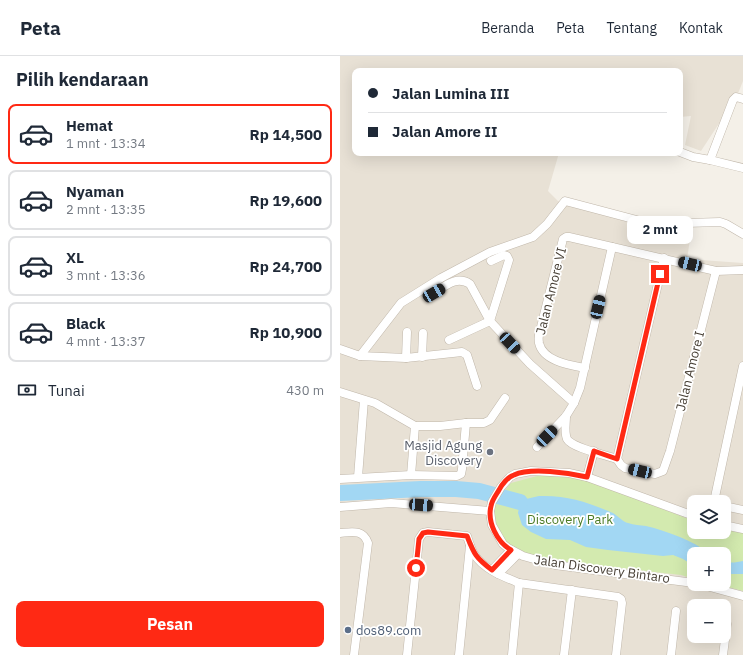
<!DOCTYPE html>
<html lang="id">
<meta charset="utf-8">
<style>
body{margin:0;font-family:"IBM Plex Sans",sans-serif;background:#f6f6f7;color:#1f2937;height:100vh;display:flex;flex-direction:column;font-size:15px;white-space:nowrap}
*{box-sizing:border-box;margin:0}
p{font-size:13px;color:#747a83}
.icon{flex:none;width:22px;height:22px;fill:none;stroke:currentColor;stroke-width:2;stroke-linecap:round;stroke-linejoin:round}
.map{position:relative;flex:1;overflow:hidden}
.sheet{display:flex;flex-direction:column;background:#fff;width:340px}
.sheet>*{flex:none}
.guide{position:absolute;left:12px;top:12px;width:331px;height:88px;border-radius:8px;box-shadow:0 4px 16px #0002;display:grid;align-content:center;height:88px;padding:0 16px;background:#fff}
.fabs{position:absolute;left:347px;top:439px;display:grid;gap:8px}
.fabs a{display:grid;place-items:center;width:44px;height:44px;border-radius:8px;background:#fff;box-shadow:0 4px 16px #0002;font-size:20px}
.end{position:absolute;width:18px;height:18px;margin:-9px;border:5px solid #ff2914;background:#fff;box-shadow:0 0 0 2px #fff}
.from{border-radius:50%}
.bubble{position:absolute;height:28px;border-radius:8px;background:#fff;box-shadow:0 4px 16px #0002;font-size:13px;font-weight:700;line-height:28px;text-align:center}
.car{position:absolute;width:12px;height:24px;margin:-12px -6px;border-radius:5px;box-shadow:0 0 3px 1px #0007;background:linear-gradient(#222 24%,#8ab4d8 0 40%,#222 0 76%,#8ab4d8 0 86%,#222 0)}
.guide b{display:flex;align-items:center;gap:14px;height:38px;font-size:15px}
.guide b+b{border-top:1px solid #e0e1e3}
.guide i{width:10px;height:10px;background:#1f2937}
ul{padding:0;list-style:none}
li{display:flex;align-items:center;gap:12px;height:60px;margin:0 8px 6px;padding:0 8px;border:2px solid #e0e1e3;border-radius:8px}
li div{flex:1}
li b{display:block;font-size:15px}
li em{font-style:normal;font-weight:700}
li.selected{border-color:#ff2914}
li>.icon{width:36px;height:36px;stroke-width:1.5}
h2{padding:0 16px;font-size:18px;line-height:48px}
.pay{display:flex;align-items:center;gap:10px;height:44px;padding:0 16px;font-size:15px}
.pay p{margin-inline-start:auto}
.primary-button{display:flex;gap:8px;margin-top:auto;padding:8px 16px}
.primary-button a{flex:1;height:46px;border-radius:8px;background:#ff2914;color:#fff;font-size:16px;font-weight:700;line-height:46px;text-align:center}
header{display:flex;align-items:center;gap:24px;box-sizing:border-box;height:56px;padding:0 20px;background:#fff;border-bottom:1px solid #e0e1e3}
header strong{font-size:19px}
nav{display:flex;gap:22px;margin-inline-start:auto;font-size:14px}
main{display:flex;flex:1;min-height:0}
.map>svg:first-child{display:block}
.residential{fill:#e8e1d5;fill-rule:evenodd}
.green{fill:#d3eaaf}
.water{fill:#a2d7f3}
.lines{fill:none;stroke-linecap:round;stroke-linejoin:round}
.river{stroke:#a2d7f3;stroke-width:16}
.street-casing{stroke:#c0b7aa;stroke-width:9}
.street{stroke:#fff;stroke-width:8}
.route{stroke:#ff2914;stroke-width:5}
.worship-dot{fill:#6b7280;stroke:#fff;stroke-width:1.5}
.service-dot{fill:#5c6f8a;stroke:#fff;stroke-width:1.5}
.labels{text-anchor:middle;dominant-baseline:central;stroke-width:3.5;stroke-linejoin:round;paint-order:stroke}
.street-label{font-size:13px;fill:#484036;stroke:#fff}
.worship-label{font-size:13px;fill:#5b616d;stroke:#fff;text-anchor:end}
.park-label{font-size:13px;fill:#4c7c26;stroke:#fff}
.service-label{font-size:13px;fill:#4e5e75;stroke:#fff;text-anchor:start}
</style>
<header>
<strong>Peta</strong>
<nav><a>Beranda</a><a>Peta</a><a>Tentang</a><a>Kontak</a></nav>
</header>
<main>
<section class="sheet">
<h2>Pilih kendaraan</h2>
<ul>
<li class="selected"><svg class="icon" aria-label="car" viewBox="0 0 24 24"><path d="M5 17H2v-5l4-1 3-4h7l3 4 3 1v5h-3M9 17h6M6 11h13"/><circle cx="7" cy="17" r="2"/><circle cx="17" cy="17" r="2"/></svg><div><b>Hemat</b><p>1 mnt · 13:34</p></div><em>Rp 14,500</em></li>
<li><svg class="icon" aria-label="car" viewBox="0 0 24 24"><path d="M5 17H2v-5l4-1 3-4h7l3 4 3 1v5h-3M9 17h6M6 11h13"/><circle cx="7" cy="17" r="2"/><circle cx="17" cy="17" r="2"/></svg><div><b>Nyaman</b><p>2 mnt · 13:35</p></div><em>Rp 19,600</em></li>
<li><svg class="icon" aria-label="car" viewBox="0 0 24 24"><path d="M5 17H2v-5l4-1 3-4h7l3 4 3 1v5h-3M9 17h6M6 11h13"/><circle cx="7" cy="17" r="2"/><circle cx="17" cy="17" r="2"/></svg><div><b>XL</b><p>3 mnt · 13:36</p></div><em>Rp 24,700</em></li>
<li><svg class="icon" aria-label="car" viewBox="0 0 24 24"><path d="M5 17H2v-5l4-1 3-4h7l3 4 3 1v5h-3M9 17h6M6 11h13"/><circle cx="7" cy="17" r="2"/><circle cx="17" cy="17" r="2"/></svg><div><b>Black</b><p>4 mnt · 13:37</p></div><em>Rp 10,900</em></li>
</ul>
<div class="pay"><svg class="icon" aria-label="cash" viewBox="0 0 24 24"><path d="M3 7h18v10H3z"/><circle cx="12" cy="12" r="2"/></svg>Tunai<p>430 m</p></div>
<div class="primary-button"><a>Pesan</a></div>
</section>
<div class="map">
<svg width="403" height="599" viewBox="0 0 403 599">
<rect width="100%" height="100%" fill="#f4f0e8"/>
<path class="residential" d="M0,0H403V25L391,55L378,69L361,95L345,89L351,60L340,61V15H15V97H219L208,135L218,145L314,174L351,177L347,203L403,207V599H0ZM354,446H384V476H354ZM354,498H384V528H354ZM354,550H384V580H354Z"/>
<path class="green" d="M201,419L244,423L354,465V476H384V473L403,476V535L375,528H384V498H354V523L341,519L218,505L184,497L168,488L162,479L154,463L155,446L171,427Z"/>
<g class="water">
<path d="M199,440C227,439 247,446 273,457C278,460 283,466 288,467C294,469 300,469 306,470C327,475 354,485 370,498H354V510L343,503L333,499L323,500L268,494L246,491L230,484L206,483L191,476L182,469L178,457L180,446L186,443Z"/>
<path d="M384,505C390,508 397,506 403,505V518H384Z"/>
</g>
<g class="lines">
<path class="river" d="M0,437L81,433H116L139,435L180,446"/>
<g class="street-casing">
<g id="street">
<path d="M340,96L353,101L370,104L393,44L396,41L403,43"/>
<path d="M370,104L403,112"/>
<path d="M94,237C105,230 117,219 130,228L150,265L190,308L234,347"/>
<path d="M109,284L150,265L169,204L167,200L164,199L151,205"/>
<path d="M0,293L20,300L66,302L122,296L127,299L137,330"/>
<path d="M20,300L61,247L101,222L150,196L193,181L207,168L225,145L312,168L380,166L386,168L403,178"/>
<path d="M82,301L83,277"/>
<path d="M66,302L67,276"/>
<path d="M245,312C229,309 203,305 199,287C198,281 199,276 201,271L223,183L226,181H229L376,215L403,214"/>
<path d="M0,336L35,347L75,370H100L126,367H144L150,364L165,342"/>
<path d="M226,360C226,368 224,376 227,383C232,392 266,399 277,403L281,409L285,412L315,418L323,415L330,395L376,215"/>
<path d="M197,391L226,360L234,347L240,332L272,191"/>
<path d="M277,403L324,202"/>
<path d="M71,419L75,370"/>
<path d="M18,421L24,344"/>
<path d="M247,421L254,395"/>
<path d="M0,423L71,419L117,420L121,418L122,413L126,367"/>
<path d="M376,446L375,441L403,310"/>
<path d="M384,450L403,454"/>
<path d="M0,451L51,447L150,455"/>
<path d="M354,460L247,421L229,417L191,415L175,418L170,421L161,431L152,446L150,455L152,469L163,488L168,492L183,500L215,509L354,527"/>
<path d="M384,469L403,473"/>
<path d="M0,477C12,476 23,473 28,487L14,599"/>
<path d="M152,514L171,494"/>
<path d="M158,518L178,498"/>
<path d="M359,528L403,540"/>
<path d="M67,599L79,483L83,477L88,476L127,480C129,486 131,493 134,498C143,513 164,521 179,527L278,541L281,543L282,547L276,599"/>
<path d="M119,599L130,490"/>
<path d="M172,599L179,527"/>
<path d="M224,599L232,534"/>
<path d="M331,599L336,555"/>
<path d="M383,599L387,568"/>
</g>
</g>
<use href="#street" class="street"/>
</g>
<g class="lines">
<path class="route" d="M76,512L79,483L83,477L88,476L127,480C134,498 136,502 152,514L171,494C157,486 147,466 151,450C152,444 156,439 159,434C162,428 168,421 174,419C191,411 229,417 247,421L254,395L277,403L320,218"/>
</g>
<circle class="worship-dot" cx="150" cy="396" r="4"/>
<circle class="service-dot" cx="8" cy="574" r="4"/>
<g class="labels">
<g class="street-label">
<text transform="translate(211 235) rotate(-76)">Jalan Amore VI</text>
<text transform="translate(350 315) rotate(-76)">Jalan Amore I</text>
<text transform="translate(262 513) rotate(8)">Jalan Discovery Bintaro</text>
</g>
<g class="worship-label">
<text x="142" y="389">Masjid Agung<tspan x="142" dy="15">Discovery</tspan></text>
</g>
<g class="park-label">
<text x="230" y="463">Discovery Park</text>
</g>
<g class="service-label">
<text x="16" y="574">dos89.com</text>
</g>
</g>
</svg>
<div class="fabs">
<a><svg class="icon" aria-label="layers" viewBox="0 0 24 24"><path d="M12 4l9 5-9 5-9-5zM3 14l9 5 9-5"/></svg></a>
<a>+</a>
<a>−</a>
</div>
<i class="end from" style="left:76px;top:512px"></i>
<i class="end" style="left:320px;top:218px"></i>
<div class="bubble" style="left:287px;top:160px;width:66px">2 mnt</div>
<i class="car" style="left:350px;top:208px;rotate:283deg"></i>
<i class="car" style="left:94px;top:237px;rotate:60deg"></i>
<i class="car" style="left:258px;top:251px;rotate:13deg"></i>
<i class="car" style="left:170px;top:287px;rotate:137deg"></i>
<i class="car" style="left:207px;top:380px;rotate:44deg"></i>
<i class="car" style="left:300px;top:415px;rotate:283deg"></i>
<i class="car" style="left:81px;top:449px;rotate:94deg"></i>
<div class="guide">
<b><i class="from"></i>Jalan Lumina III</b>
<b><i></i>Jalan Amore II</b>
</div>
</div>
</main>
